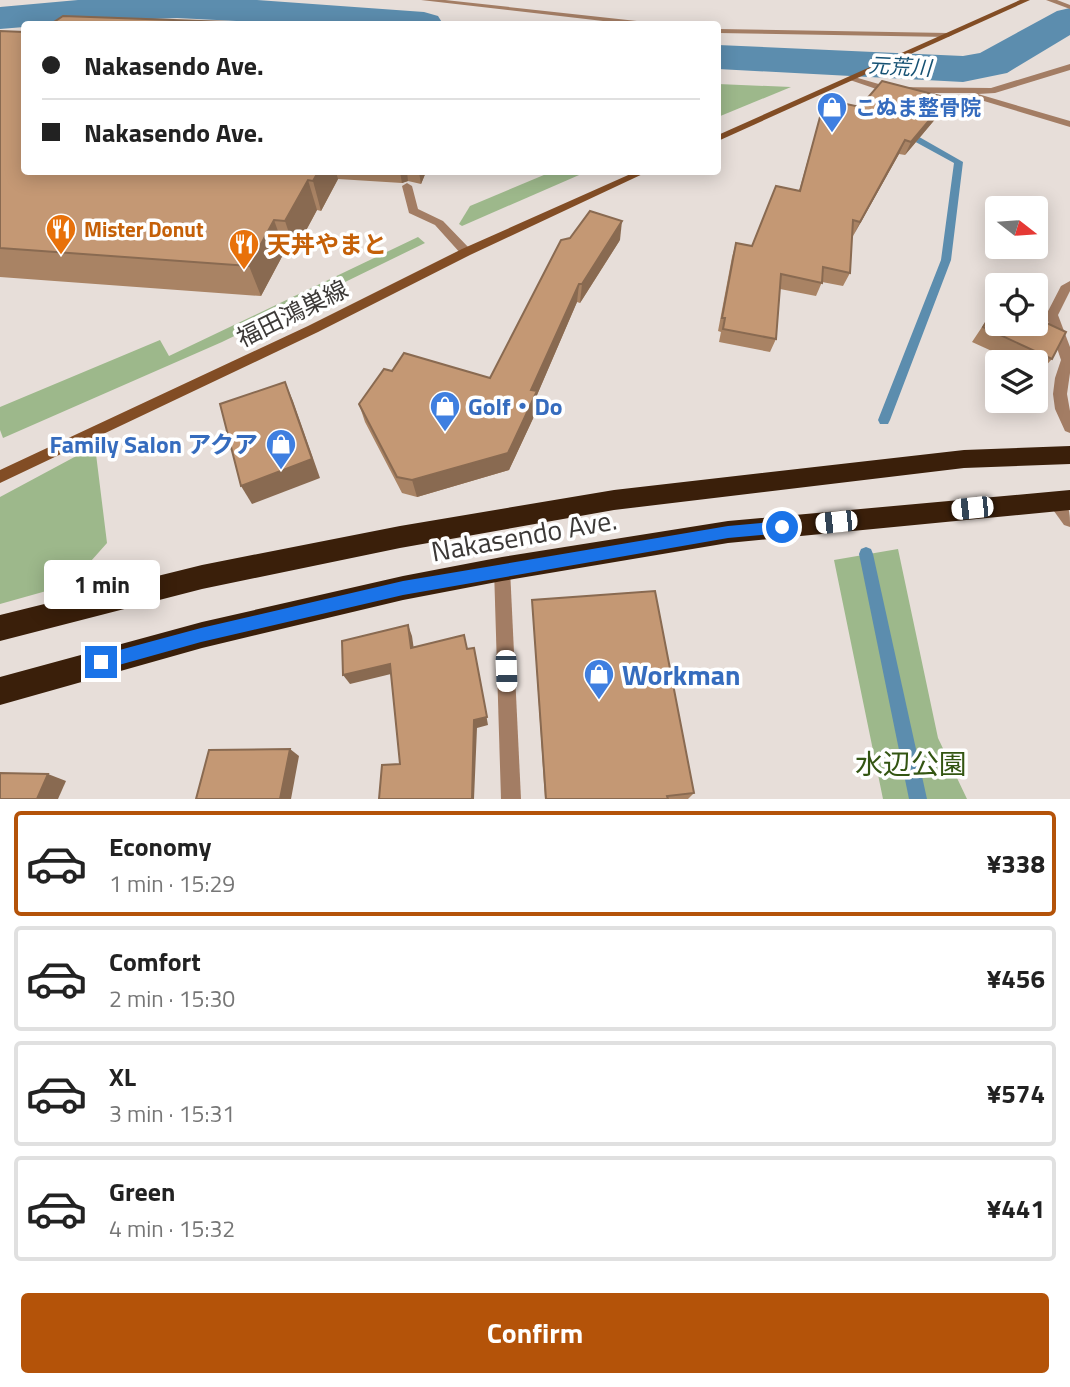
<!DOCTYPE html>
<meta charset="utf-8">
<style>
body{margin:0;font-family:"Titillium Web","Noto Sans JP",sans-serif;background:#f6f6f6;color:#222;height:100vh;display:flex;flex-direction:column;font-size:26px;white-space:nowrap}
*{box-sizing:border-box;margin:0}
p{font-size:23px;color:#767676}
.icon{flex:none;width:38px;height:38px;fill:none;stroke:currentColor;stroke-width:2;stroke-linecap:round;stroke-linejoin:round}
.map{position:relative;height:799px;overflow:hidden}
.panel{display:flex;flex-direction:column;background:#fff;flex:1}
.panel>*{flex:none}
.top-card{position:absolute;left:21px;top:21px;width:700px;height:154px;border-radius:7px;box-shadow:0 4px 18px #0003;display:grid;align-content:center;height:154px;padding:0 21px;background:#fff}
.needle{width:46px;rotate:107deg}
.buttons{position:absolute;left:985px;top:196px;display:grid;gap:14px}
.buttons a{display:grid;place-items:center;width:63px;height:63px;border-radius:7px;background:#fff;box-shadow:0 4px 18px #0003;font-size:35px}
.end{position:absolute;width:32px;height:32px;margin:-16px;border:9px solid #1a73e8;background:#fff;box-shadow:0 0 0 4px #fff}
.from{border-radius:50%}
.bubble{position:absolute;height:49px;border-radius:7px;background:#fff;box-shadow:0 4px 18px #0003;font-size:23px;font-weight:700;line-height:49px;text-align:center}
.car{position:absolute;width:21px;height:42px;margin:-21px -10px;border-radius:9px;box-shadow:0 0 5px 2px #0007;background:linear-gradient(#fff 24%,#345 0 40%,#fff 0 76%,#345 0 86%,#fff 0)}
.top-card b{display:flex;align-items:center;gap:24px;height:66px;font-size:26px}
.top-card b+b{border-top:2px solid #e0e0e0}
.top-card i{width:18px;height:18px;background:#222}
ul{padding:12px 0 0;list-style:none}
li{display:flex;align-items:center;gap:21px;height:105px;margin:0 14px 10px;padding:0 7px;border:4px solid #e0e0e0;border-radius:7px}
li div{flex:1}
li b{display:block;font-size:26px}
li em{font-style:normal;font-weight:700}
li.active{border-color:#b45309}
li>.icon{width:63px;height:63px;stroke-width:1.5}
.primary-button{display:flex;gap:14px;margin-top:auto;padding:14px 21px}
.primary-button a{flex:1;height:80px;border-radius:7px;background:#b45309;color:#fff;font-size:28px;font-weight:700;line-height:80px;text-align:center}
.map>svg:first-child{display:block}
.green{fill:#9db88b}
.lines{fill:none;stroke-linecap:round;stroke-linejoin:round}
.stream{fill:#5c8dae;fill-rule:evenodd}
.river{fill:#5c8dae;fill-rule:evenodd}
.lane{fill:#a37d64;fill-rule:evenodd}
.street{fill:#a37d64;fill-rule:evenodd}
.secondary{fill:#824d25;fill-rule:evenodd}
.highway{fill:#3a1f0a;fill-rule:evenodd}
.wall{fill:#a98364}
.shaded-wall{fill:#896a51}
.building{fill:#c49874;stroke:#896a51;stroke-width:2}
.route{fill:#1a73e8}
.labels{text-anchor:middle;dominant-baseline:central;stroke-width:7;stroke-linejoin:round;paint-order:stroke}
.far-water-label{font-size:21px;font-style:italic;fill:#165274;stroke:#fff}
.far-shop-label{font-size:21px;font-weight:bold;fill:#366cbe;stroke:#fff;text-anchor:start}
.far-food-label{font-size:21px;font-weight:bold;fill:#c56008;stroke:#fff;text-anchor:start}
.food-label{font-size:24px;font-weight:bold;fill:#c56008;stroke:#fff;text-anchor:start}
.street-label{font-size:24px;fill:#3c3937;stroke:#fff}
.shop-label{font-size:24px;font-weight:bold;fill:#366cbe;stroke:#fff;text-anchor:start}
.near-street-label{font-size:28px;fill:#3c3937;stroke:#fff}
.near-shop-label{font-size:28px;font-weight:bold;fill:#366cbe;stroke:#fff;text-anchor:start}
.near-park-label{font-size:28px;fill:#335512;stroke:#fff}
</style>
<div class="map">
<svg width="1070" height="799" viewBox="0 0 1070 799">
<rect width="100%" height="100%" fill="#e7ded9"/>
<g class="green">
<path d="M718,84L791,87L718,117Z"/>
<path d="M551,172H586L462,226L459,224L470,206Z"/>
<path d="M418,237L425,243L222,342L3,438L0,430V407L160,340L169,356Z"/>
<path d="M95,446L107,543L91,561L60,570L57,588L0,604V497Z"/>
<path d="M898,549L938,738L967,799H883L834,560Z"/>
</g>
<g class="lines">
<g class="stream">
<path d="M901,130H907L963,162L951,260L890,420L888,424H880L878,420L941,260L954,163L901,134Z"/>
<path d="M866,547L871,549L873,554L927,799H909L859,554L861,549Z"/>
</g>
<g class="river">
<path d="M78,0H257L424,12L438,16L443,24H295L177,18L24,24V27L0,29V7Z"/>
<path d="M1070,8V35L1007,73L963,82L718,69V45L963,56L980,53L1057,11Z"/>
</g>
<path class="lane" d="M407,183L412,186L418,209L443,221L470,249V255H462L435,225L409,213L402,186Z"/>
<g class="street">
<path d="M421,0H445L646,22L650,24H629Z"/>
<path d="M1046,0H1057L1070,5V9Z"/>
<path d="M718,29L948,33L952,35L948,37L718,33Z"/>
<path d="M1070,64V70L995,93L978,94L1070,121V127L974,98L973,96L976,93H888L847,79L851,76L889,87L991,88Z"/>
<path d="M1070,281V291L1058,315L1070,347V373L1067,394L1070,411V433L1065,431L1055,409L1053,394L1055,378L1061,360L1046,315L1061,286Z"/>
<path d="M1054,493C1070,499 1070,513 1070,527L1064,525L1046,500L1048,495Z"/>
<path d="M502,561L508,563L510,569L521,799H501L494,569L496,563Z"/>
</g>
<g class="secondary">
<path d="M1020,0H1030L718,141V135Z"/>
<path d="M635,172H647L470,255L318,332L0,483V470L308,326L462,249Z"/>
</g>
<g class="highway">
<path d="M1070,446V464L964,468L614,510L400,548L202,589L0,641V615L202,565L400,526L614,490L964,450Z"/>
<path d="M1070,490V510L728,543L502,581L403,600L202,648L0,705V677L202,622L403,576L502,557L728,521Z"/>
</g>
</g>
<g class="wall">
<path d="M0,31L24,172H426L421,184L408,181L402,183L338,179L321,211L317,210L295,251H285L261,296L0,277Z"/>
<path d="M948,98L942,111L905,155L899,154L853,236L852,235L850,273L843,286L822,282L816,296L780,289L776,339L770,352L719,342L721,332L718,331L732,257L736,243L752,246L799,191L820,117L826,118L832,101L860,107Z"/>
<path d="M620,240L580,303L577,302L537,395V410L509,470L417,497L402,493L365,422L359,404L392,371L490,378Z"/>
<path d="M998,303L1052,359L1039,373L1036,372V362H1016L972,342Z"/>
<path d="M532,600L694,793L688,799H545Z"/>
</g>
<g class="shaded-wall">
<path d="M948,98L942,111L905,155L911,142Z"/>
<path d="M905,140L899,154L853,236L860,222Z"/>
<path d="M318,172H336L338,179L321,211L313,181Z"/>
<path d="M400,172H407L408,181L402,183Z"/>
<path d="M419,172H426L421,184Z"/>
<path d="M308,180L317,210L295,251L285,221Z"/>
<path d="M274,220L285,251L261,296L249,266Z"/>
<path d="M622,221L620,240L580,303L582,284Z"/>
<path d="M579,284L577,302L537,395V410L509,470L417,497L412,480Z"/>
<path d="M285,382L293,401L320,478L252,504L241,486Z"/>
<path d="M408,625L412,636L415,657L411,648Z"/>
<path d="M474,648L488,725L477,728L474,799H472L474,720Z"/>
<path d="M390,664L395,673L350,684L343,675Z"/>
<path d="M290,749L299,756L291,799H280Z"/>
<path d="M48,774L66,781L58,799H37Z"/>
</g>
<g class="building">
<path d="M63,16L287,24H51Z"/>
<path d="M0,31L24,32V172H318L313,181L308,180L285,221L274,220L249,266L0,248Z"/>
<path d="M882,81L948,98L911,142L905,140L860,222L853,220L850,273L823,267L822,283L781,274L776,339L723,329L725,318H722L736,243L752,246L776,186L800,191L820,117L827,119L832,101L860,107Z"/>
<path d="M590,211L622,221L582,284H579L531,390L537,391L508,453L412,480L397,477L359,404L384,369L392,371L404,353L490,378L561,240L570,238Z"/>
<path d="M998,303V324H1036V318L1066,332L1052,359L983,327Z"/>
<path d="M285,382L312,459L241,486L220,404Z"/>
<path d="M655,591L694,793L667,796L668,799H546L532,600Z"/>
<path d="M408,625L411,648L464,635L467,649L474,648L487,717L474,720L472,799H379L382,765L400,764L390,664L343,675L342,641Z"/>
<path d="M290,749L280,799H196L209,750Z"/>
<path d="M0,773L48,774L37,799H0Z"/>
</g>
<path class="route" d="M782,521L789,527L782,533L728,538L403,595L201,642L101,670L96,667L94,662L96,657L101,655L201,628L403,581L728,526Z"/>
<defs>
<g id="shop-pin" transform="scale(1.575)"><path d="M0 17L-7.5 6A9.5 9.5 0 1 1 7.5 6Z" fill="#3f7fe0" stroke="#fff"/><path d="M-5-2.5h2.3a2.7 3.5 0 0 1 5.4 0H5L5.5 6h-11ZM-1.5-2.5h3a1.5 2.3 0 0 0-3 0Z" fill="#fff"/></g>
<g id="restaurant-pin" transform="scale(1.575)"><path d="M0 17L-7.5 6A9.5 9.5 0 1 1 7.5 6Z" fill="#e8710a" stroke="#fff"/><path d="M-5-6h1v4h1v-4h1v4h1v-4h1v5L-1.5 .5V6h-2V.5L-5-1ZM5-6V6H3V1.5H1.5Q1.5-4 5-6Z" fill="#fff"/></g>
</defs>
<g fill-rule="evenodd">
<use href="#shop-pin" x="832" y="107"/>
<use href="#restaurant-pin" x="61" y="229"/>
<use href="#restaurant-pin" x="244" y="244"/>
<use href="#shop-pin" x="445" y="406"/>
<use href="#shop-pin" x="281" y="444"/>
<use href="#shop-pin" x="599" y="674"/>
</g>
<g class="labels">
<g class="far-water-label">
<text transform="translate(900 66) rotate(3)">元荒川</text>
</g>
<g class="far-shop-label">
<text x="855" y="107">こぬま整骨院</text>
</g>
<g class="far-food-label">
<text x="84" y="229">Mister Donut</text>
</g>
<g class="food-label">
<text x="267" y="244">天丼やまと</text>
</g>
<g class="street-label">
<text transform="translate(292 313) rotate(-26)">福田鴻巣線</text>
</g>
<g class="shop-label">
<text x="468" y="406">Golf・Do</text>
<text x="258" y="444" text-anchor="end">Family Salon アクア</text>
</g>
<g class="near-street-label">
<text transform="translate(524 535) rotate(-10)">Nakasendo Ave.</text>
</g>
<g class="near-shop-label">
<text x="622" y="674">Workman</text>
</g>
<g class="near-park-label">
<text x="911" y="763">水辺公園</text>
</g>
</g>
</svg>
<div class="buttons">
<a><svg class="needle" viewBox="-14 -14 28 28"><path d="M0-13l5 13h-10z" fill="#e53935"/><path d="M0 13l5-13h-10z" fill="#767676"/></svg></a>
<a><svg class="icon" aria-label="locate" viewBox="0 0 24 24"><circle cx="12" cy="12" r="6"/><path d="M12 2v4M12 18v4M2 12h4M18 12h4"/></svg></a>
<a><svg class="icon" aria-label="layers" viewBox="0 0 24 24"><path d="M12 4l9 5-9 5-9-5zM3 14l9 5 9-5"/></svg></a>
</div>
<i class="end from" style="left:782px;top:527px"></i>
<i class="end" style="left:101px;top:662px"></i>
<div class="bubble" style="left:44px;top:560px;width:116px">1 min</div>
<i class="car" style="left:972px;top:508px;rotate:264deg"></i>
<i class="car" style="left:836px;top:522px;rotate:264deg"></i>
<i class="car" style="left:506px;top:671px;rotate:178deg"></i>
<div class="top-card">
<b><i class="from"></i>Nakasendo Ave.</b>
<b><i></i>Nakasendo Ave.</b>
</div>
</div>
<section class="panel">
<ul>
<li class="active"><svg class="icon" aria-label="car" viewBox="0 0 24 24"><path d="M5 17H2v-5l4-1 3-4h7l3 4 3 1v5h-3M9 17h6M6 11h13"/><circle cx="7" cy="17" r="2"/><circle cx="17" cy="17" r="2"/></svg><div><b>Economy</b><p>1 min · 15:29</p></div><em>¥338</em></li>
<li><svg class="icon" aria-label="car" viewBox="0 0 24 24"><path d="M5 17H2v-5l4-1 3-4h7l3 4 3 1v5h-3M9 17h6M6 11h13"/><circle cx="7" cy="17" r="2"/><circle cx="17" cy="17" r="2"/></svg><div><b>Comfort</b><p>2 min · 15:30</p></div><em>¥456</em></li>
<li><svg class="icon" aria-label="car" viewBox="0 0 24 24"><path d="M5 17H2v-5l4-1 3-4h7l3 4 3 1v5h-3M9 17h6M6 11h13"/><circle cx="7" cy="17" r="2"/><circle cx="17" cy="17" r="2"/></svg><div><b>XL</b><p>3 min · 15:31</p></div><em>¥574</em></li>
<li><svg class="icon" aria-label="car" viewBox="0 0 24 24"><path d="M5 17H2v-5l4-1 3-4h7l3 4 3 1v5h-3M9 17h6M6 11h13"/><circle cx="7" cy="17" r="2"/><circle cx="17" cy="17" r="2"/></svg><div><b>Green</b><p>4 min · 15:32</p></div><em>¥441</em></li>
</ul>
<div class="primary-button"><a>Confirm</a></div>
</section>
